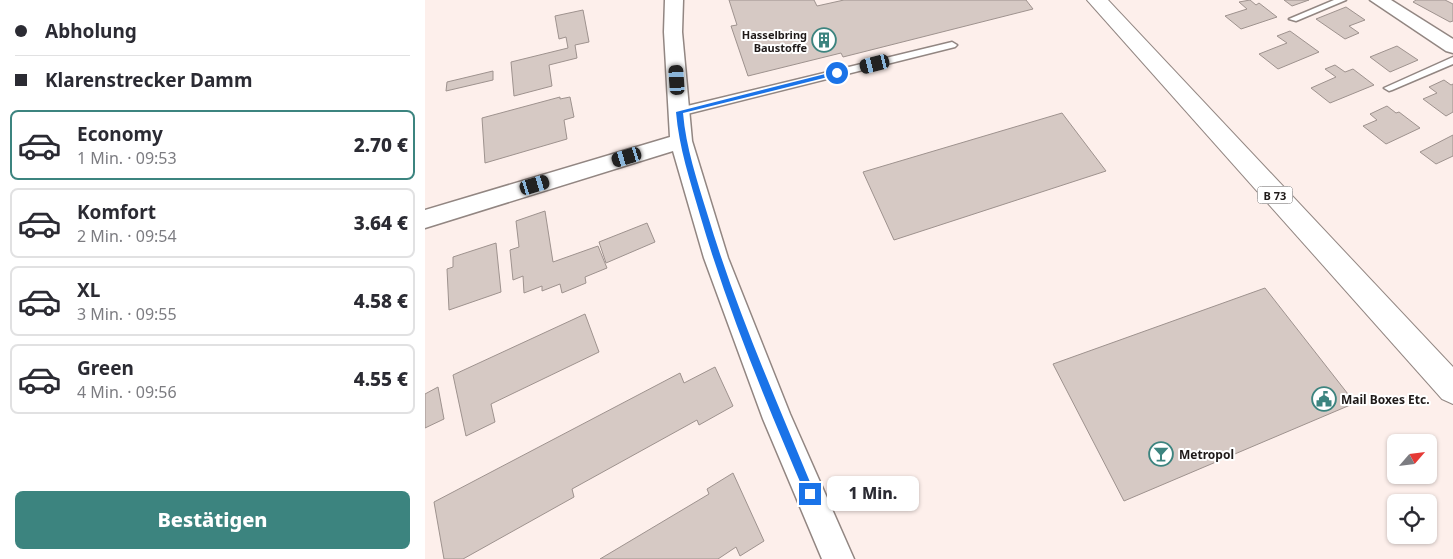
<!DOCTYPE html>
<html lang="de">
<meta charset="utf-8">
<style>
body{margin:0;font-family:"Noto Sans",sans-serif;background:#f7f7f7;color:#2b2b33;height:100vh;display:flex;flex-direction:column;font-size:19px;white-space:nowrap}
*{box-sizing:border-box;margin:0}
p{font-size:16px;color:#7c7c81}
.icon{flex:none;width:28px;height:28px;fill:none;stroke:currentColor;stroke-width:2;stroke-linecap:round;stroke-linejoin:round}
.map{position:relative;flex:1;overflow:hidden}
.details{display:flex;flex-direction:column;background:#fff;width:425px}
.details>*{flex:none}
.guide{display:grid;align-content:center;height:110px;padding:0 15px;background:#fff}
.needle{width:32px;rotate:62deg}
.tools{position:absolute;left:962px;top:434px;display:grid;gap:10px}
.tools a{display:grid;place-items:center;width:50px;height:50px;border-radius:8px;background:#fff;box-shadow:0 1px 4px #0004;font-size:25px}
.end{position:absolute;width:22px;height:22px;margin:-11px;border:6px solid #1a73e8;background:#fff;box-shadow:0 0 0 2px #fff}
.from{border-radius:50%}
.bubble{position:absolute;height:35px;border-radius:8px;background:#fff;box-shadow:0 1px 4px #0004;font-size:16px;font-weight:800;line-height:35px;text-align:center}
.car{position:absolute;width:15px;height:30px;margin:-15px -8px;border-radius:6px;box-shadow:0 0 4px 1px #0007;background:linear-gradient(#222 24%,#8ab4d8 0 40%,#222 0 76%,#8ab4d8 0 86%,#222 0)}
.guide b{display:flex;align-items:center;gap:18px;height:48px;font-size:19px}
.guide b+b{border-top:1px solid #e1e1e2}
.guide i{width:12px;height:12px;background:#2b2b33}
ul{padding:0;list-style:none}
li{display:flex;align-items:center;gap:15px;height:70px;margin:0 10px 8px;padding:0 5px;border:2px solid #e1e1e2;border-radius:8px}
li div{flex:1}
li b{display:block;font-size:19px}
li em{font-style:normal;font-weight:800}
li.current{border-color:#3c847f}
li>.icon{width:45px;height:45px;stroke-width:1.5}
.action{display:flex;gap:10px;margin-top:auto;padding:10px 15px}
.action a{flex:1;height:58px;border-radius:8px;background:#3c847f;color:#fff;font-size:20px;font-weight:800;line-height:58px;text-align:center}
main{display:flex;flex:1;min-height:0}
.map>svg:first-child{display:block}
.building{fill:#d6c9c4;stroke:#9e928e}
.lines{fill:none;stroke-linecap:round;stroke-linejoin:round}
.lane-casing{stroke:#928682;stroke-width:3}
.street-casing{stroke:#928682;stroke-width:3}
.primary-casing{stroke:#928682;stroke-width:2}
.lane{fill:#fff;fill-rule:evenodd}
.street{fill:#fff;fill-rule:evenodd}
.primary{fill:#fff;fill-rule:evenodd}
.route{fill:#1a73e8}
.labels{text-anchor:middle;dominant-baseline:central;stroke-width:4;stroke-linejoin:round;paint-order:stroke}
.far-poi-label{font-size:11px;font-weight:bold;fill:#1f1a19;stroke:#fff;text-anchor:end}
.shield{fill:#fff;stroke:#625f5e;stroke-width:1}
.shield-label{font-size:11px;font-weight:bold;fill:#1f1a19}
.poi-label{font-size:12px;font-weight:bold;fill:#1f1a19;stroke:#fff;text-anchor:start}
</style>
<main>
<section class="details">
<div class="guide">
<b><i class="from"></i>Abholung</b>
<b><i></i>Klarenstrecker Damm</b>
</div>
<ul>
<li class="current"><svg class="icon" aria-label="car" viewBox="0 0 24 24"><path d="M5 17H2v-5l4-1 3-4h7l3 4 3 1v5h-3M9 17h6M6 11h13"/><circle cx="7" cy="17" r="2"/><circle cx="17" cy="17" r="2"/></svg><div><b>Economy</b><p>1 Min. · 09:53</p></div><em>2.70 €</em></li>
<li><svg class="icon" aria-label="car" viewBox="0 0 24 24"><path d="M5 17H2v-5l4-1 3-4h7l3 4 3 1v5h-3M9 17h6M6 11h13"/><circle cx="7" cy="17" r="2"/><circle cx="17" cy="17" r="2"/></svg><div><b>Komfort</b><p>2 Min. · 09:54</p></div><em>3.64 €</em></li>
<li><svg class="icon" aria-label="car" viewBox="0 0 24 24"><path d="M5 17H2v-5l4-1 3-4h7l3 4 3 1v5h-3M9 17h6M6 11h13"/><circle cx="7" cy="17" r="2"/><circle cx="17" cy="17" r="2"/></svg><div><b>XL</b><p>3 Min. · 09:55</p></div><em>4.58 €</em></li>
<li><svg class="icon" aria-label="car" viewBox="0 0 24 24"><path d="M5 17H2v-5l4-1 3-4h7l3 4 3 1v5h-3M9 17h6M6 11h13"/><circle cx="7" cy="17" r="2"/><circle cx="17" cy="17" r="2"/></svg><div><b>Green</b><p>4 Min. · 09:56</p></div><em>4.55 €</em></li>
</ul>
<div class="action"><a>Bestätigen</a></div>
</section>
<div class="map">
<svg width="1028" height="559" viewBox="0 0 1028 559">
<rect width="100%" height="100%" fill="#fdefeb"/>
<g class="building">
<path d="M304,0H389L392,6L419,0H601L608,9L418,57L416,53L323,76L306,26L312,25Z"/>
<path d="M825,0L831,5L834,3L852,17L816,29L800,16L822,9L814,2Z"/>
<path d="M859,0H884L867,6Z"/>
<path d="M991,0H1020L1028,4V21L1025,22L988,2Z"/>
<path d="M921,7L940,20L924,26L934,33L920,39L891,19Z"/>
<path d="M158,10L164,42L150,45L152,58L124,65L127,86L89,96L86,62L143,48L141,37L134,39L130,16Z"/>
<path d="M865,31L894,52L853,69L834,54L862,43L852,36Z"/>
<path d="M972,46L993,60L965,72L945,57Z"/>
<path d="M910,65L920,72L928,69L949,85L905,103L886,88L911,77L900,69Z"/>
<path d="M68,71V80L21,91L22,82Z"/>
<path d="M1019,80L1026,85L1028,84V112L1021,116L998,99L1012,93L1004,87Z"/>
<path d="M135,97V99L145,97L149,117L139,120L142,139L60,163L57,118Z"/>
<path d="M962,106L971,113L974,112L995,128L961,144L938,126L952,120L945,114Z"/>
<path d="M637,113L681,171L469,240L438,172Z"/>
<path d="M1028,135V156L1011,164L995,152Z"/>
<path d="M120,211L128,262L173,246L182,268L160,277L161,283L137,293L135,284L117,291V286L99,293L98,276L88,280L85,250L94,247L91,221Z"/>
<path d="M222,223L230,242L181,263L174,242Z"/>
<path d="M71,243L76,292L24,310L22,269L28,267V257Z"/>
<path d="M840,288L930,403L699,501L628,364Z"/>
<path d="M160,314L174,352L66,404L70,422L41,436L28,375Z"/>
<path d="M290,367L308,406L274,425L272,420L147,489L149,497L38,559H19L9,502L255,373L259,383Z"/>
<path d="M13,387L19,419L0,428V394Z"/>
<path d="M308,473L339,541L315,556L311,547L293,559H175L284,494L282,489Z"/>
</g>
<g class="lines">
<g class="lane-casing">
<g id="lane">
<path d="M909,0H921L871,21L864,19Z"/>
<path d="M527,42L532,45L530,47L254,116L249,112L254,108Z"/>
<path d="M1028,57V64L967,90L964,91L959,88Z"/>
</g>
</g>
<g class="street-casing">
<g id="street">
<path d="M240,0H258L257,32L267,141L303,258L365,414L429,559H397L338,419L279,258L248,151L0,228V210L245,137L239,32Z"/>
<path d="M945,0H966L1028,39V53L1021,51Z"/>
</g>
</g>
<g class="primary-casing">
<path id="primary" d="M662,0H683L1028,367V404L1017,399Z"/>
</g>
<use href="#lane" class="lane"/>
<use href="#street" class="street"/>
<use href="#primary" class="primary"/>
</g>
<path class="route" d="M412,71L415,74L258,113C261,148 272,180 282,213C311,310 352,402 390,494L385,500L382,498C342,405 303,311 275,215C265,180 254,148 251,112Z"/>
<defs>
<g id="building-ring" transform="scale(1.25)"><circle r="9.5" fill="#fff" stroke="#3c847f" stroke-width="1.5"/><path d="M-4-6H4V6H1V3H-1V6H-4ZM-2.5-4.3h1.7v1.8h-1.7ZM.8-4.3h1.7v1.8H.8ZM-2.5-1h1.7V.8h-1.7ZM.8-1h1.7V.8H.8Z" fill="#3c847f"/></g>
<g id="civic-ring" transform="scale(1.25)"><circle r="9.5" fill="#fff" stroke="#3c847f" stroke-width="1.5"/><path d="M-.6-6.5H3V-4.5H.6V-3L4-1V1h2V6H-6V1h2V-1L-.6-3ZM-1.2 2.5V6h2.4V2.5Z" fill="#3c847f"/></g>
<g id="bar-ring" transform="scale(1.25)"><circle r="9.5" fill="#fff" stroke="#3c847f" stroke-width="1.5"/><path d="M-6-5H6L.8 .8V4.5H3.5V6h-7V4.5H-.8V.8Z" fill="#3c847f"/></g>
</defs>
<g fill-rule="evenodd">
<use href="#building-ring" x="399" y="40"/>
<use href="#civic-ring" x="899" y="399"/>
<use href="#bar-ring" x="736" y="454"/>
</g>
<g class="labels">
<g class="far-poi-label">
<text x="382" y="34">Hasselbring<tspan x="382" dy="13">Baustoffe</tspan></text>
</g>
<rect class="shield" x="832.5" y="186.5" width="35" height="17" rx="4"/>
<g class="shield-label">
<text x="850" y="195">B 73</text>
</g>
<g class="poi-label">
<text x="916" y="399">Mail Boxes Etc.</text>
<text x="754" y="454">Metropol</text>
</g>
</g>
</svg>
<div class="tools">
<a><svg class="needle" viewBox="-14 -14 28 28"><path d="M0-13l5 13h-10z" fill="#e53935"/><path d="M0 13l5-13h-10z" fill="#7c7c81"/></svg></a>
<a><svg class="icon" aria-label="locate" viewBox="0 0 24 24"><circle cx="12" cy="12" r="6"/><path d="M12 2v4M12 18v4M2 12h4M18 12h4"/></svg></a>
</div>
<i class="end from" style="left:412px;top:73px"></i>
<i class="end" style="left:385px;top:494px"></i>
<div class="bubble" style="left:402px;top:476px;width:92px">1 Min.</div>
<i class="car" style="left:450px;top:64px;rotate:256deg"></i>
<i class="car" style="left:252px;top:80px;rotate:356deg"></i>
<i class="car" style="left:202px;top:157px;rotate:253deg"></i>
<i class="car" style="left:110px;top:185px;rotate:73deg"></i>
</div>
</main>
